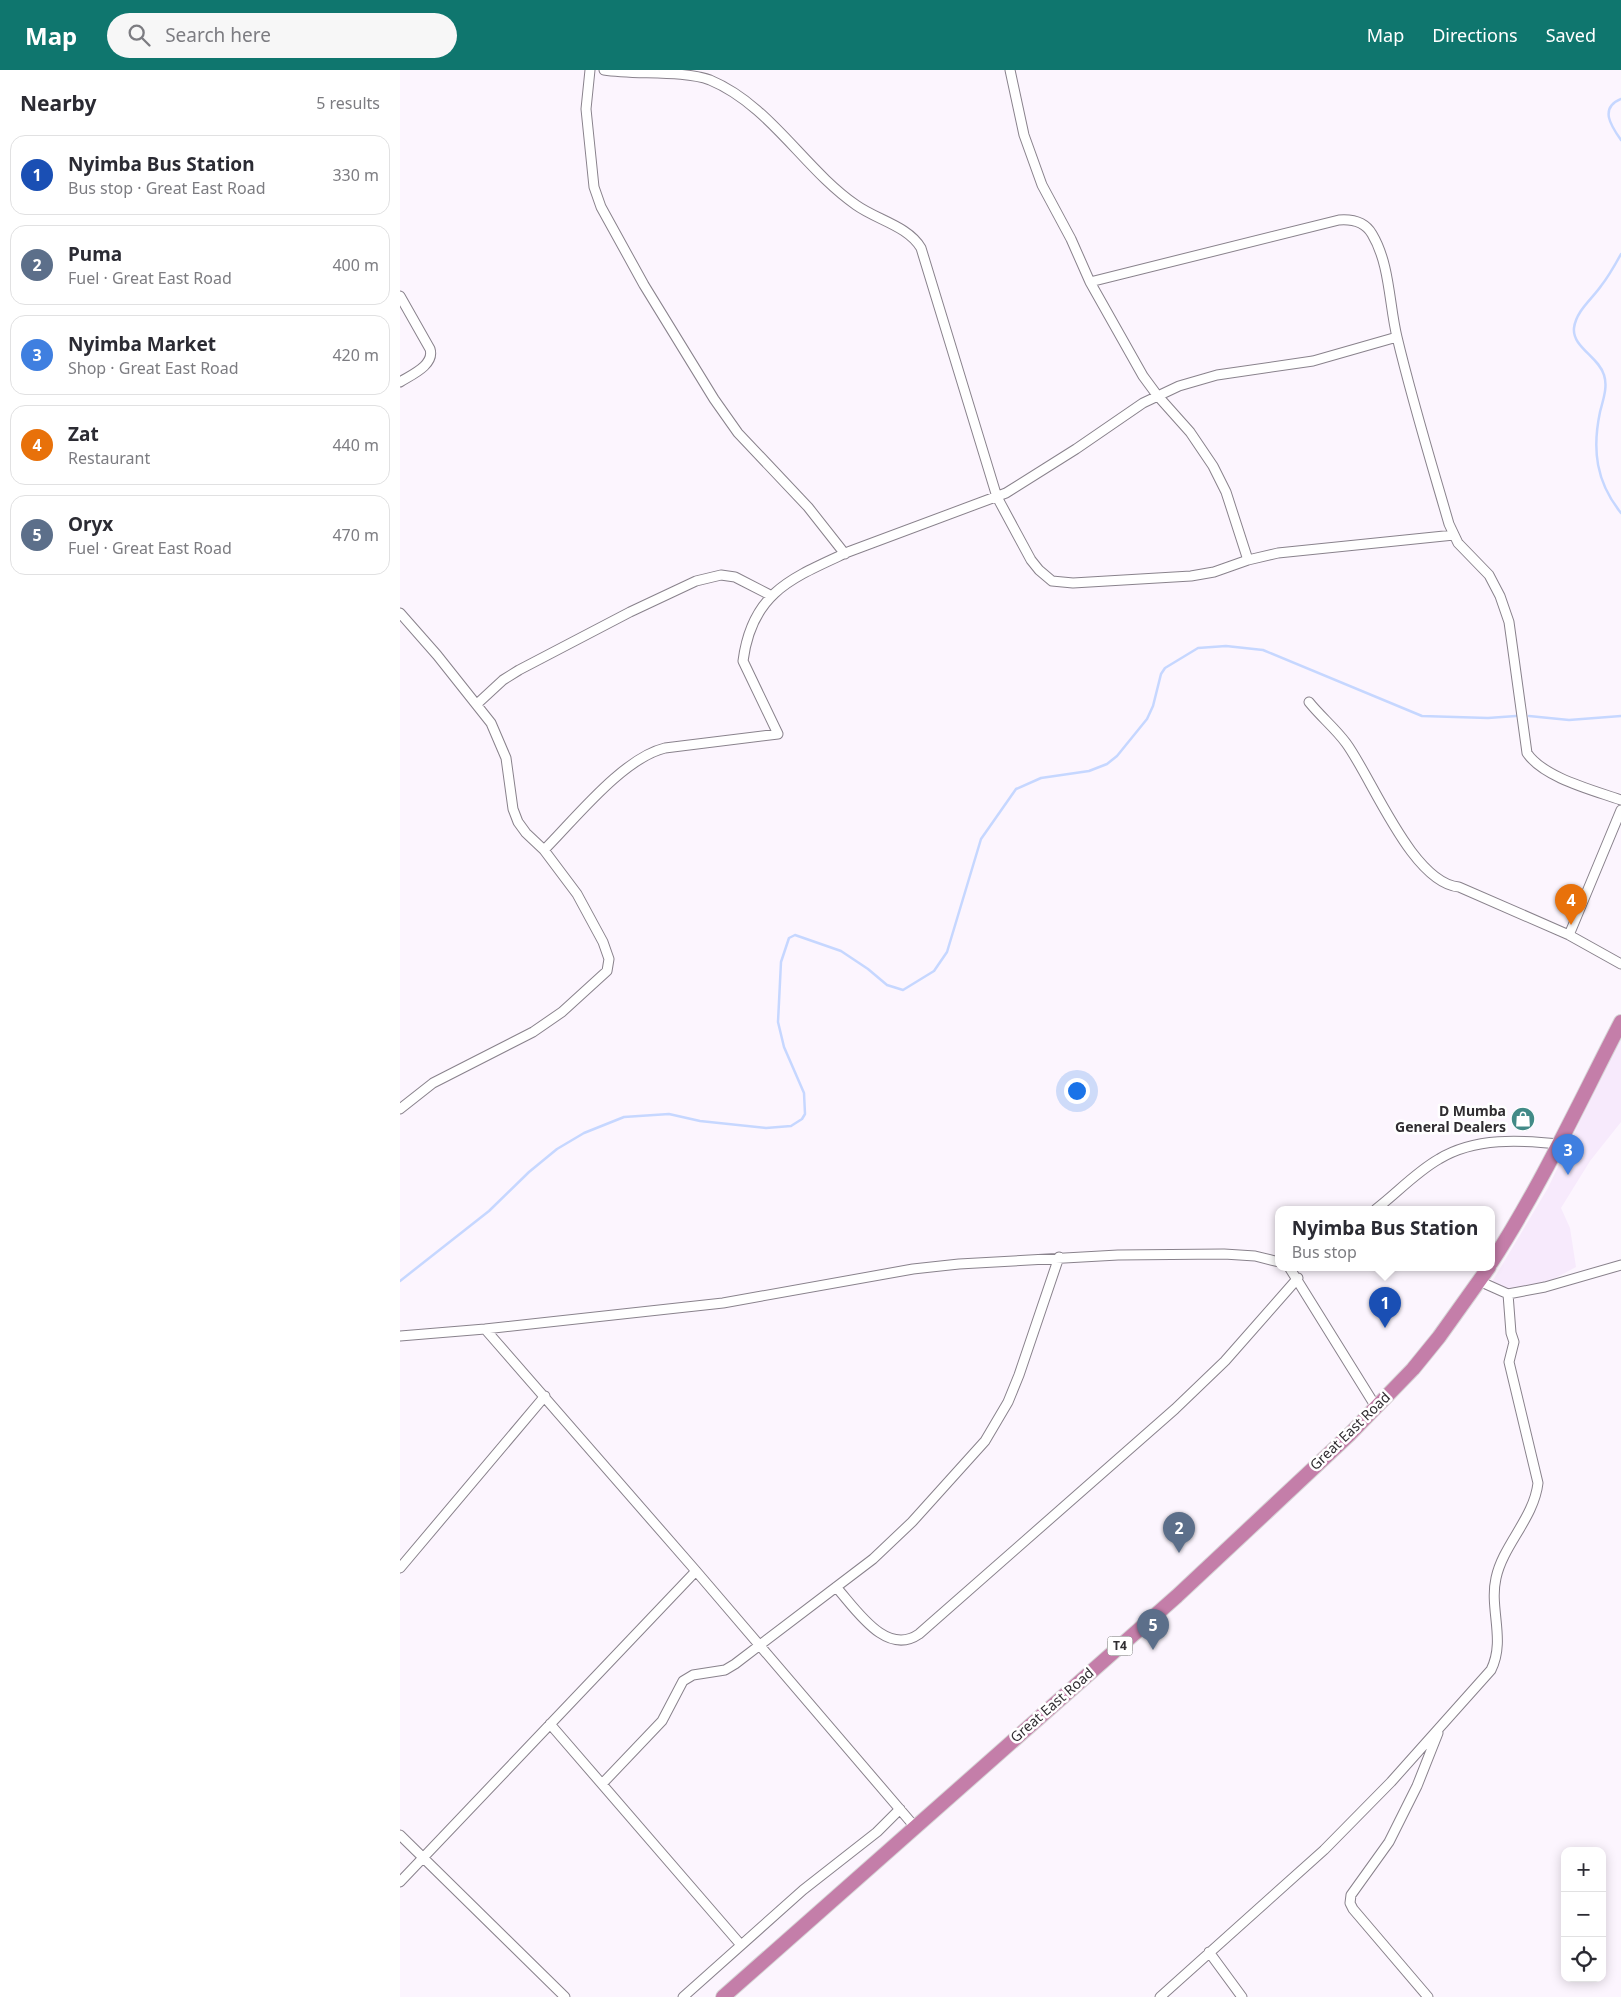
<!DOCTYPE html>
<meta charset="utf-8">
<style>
:root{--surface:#fff;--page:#f7f7f7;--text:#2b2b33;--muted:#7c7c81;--line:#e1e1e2;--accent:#0f766e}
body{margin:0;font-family:"Noto Sans",sans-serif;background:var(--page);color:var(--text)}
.controls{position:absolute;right:15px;bottom:15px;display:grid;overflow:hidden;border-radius:10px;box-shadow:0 2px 12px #0003}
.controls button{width:45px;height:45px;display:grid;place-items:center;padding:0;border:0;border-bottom:1px solid var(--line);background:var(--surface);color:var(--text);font:25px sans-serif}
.you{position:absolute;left:676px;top:1020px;width:18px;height:18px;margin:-12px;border:4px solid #fff;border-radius:50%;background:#1a73e8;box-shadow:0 0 0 8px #1a73e833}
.badge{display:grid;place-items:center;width:32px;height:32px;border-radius:50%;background:var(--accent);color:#fff;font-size:16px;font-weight:700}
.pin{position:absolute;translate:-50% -41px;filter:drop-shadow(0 1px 2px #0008)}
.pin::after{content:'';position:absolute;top:26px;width:18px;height:15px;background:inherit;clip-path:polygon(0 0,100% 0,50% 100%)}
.popup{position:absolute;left:875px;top:1136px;width:220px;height:65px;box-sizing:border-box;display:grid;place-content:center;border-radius:10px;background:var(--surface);filter:drop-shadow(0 1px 4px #0005);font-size:16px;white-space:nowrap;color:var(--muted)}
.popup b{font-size:19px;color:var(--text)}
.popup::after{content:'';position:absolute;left:50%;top:100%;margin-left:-10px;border:10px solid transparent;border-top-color:var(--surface)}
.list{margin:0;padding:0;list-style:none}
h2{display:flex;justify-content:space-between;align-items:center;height:65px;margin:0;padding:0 20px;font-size:21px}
h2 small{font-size:16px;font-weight:400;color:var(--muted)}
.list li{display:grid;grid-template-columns:32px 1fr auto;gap:15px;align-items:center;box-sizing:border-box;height:80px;margin:0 10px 10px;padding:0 10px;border:1px solid var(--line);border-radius:15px}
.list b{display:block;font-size:19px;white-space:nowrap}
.list p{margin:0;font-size:16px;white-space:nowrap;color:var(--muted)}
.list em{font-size:16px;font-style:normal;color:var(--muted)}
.icon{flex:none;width:28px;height:28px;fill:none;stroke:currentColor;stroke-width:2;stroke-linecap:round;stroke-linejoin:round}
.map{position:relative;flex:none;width:1221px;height:1927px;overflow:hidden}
header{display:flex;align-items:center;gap:30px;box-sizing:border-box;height:70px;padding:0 25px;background:var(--accent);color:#fff}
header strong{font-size:24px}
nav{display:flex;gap:28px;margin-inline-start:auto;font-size:18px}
.search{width:350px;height:45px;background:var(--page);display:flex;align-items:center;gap:12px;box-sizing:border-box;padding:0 18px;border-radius:28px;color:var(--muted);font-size:19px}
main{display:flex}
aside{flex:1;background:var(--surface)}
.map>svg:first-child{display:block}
.built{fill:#f7eafc}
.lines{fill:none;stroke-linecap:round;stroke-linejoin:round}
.stream{stroke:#c6d7ff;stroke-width:2.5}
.minor-casing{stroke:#89828c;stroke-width:11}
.highway-casing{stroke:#d6d5d6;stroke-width:16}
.minor{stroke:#fff;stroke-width:9}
.highway{stroke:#c47ea9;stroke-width:14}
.labels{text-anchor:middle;stroke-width:5;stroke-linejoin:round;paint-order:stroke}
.shield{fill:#fff;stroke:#6e6c6f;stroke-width:1}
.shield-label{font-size:12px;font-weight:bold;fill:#302d31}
.poi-label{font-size:14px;font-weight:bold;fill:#302d31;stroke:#fff;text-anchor:end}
.street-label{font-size:14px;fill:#302d31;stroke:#fff}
</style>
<header>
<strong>Map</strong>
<div class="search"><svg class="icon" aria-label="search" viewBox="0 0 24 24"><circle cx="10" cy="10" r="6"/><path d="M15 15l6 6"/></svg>Search here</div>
<nav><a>Map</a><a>Directions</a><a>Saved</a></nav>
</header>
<main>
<aside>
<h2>Nearby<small>5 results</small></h2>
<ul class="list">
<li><span class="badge" style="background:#1a4fb4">1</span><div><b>Nyimba Bus Station</b><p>Bus stop · Great East Road</p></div><em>330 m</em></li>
<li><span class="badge" style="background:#5c6f8a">2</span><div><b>Puma</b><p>Fuel · Great East Road</p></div><em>400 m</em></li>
<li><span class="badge" style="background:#3f7fe0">3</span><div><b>Nyimba Market</b><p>Shop · Great East Road</p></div><em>420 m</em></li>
<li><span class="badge" style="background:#e8710a">4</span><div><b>Zat</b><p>Restaurant</p></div><em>440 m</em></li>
<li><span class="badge" style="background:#5c6f8a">5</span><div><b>Oryx</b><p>Fuel · Great East Road</p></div><em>470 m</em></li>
</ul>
</aside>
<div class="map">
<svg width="1221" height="1927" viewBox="0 0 1221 1927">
<rect width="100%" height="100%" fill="#fcf5fe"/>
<path class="built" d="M1221,964V1052L1190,1091L1161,1138L1170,1158L1176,1197L1146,1213L1110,1223L1092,1212L1148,1118Z"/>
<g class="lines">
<path class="stream" d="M1221,29C1199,38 1211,56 1221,70
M1221,184C1215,195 1209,206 1201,216C1192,229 1176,241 1174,258C1172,277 1199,287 1204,305C1208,317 1203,330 1200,342C1192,380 1196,412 1221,443
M1129,646L1169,650L1221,646
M0,1211L89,1141L129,1102L157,1079L184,1063L224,1047L269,1044L300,1051L366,1058L391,1056L402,1049L405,1044L404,1023L384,977L378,952L381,892L389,868L395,865L441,881L468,899L487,915L503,920L534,901L547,882L581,769L616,719L641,708L689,701L707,694L717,686L747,649L753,636L761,604L765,598L798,578L826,576L863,580L1022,646L1088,648L1116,646"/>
<g class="minor-casing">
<path id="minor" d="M190,0L186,39L194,117L201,137L244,215L314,329L338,363L408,437L445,484
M204,0C235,5 282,0 310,10C370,35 404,99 456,135C477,150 508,156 521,178L597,427L631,490L639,500L652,511L673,513L791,506L814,502L848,490L878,483L1054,465
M610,0L624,65L642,115L671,169L690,212L743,306L757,325L790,362L813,396L826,422L848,490
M690,212L939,150C952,149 965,152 972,164C990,194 989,234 997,267C1012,330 1031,392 1049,454L1058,473L1089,505L1100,526L1109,552L1127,683C1144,708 1193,720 1221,730
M0,226L30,279C35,295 11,305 0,312
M0,543L37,585L91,653L106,688L113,739L118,752L126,763L144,780
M909,632C921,647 935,658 946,673C972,708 1012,813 1059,817L1169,865
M77,634L103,610L119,600L230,542L296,511L321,505L335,507L370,525
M1221,740L1169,865L1221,894
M0,1039L33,1013L133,962L162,942L207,901L209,889L203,872L177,824L144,780C175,749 223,688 265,678L378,664L343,591C352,522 392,508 448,482L606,423L676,379L743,333L779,316L817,305L913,291L997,267
M976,1139C997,1123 1016,1102 1039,1089C1075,1067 1121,1070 1160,1074
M889,1197L976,1337
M1079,1211L1108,1224L1145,1217L1221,1195
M85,1259L296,1501L515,1757
M0,1266L85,1259L323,1233L513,1199L559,1194L718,1185L824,1184L855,1186L879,1192
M0,1498L145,1326
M436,1517C456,1539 486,1587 519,1564L775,1339L825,1291L898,1208
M150,1654L341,1875
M202,1714L262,1651L283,1611L293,1605L325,1600L335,1594L473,1489L512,1452L585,1371L608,1332L619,1305L659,1187
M0,1765L165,1927
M0,1812L296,1501
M809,1882L842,1927
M283,1927L403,1820L477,1762L500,1739
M760,1927L924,1780L991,1712L1091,1600C1106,1570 1089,1539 1096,1508C1103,1475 1134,1448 1138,1413L1109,1292L1114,1272L1111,1263L1108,1224
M1028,1927L953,1839L950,1833L951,1825L989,1772L1017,1716L1038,1663"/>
</g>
<g class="highway-casing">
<path id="highway" d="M1091,1193C1141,1116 1179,1033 1221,952
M323,1927L777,1526L949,1365L1013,1299L1039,1267L1089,1197"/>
</g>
<use href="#minor" class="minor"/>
<use href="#highway" class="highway"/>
</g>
<defs>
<g id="shop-disc" transform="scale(1.25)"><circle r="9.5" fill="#428a87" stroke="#fff"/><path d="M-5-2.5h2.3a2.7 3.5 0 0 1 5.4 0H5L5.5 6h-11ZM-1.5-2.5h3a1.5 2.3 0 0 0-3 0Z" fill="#fff"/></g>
</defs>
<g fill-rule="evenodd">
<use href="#shop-disc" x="1123" y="1049"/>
</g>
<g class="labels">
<rect class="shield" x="707.5" y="1566.5" width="25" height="19" rx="4"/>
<g class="shield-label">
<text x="720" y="1580">T4</text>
</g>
<g class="poi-label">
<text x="1106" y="1046">D Mumba<tspan x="1106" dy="16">General Dealers</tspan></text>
</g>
<g class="street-label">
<text transform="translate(950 1361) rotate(-44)" y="5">Great East Road</text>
<text transform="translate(652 1635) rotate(-41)" y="5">Great East Road</text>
</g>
</g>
</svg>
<div class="controls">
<button>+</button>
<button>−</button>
<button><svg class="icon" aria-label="locate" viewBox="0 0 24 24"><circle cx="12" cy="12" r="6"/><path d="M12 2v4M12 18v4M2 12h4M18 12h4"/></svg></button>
</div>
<div class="you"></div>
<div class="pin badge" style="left:985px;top:1258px;background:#1a4fb4">1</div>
<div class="popup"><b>Nyimba Bus Station</b>Bus stop</div>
<div class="pin badge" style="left:779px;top:1483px;background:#5c6f8a">2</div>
<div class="pin badge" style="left:1168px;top:1105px;background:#3f7fe0">3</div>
<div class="pin badge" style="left:1171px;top:855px;background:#e8710a">4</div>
<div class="pin badge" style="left:753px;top:1580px;background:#5c6f8a">5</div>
</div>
</main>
